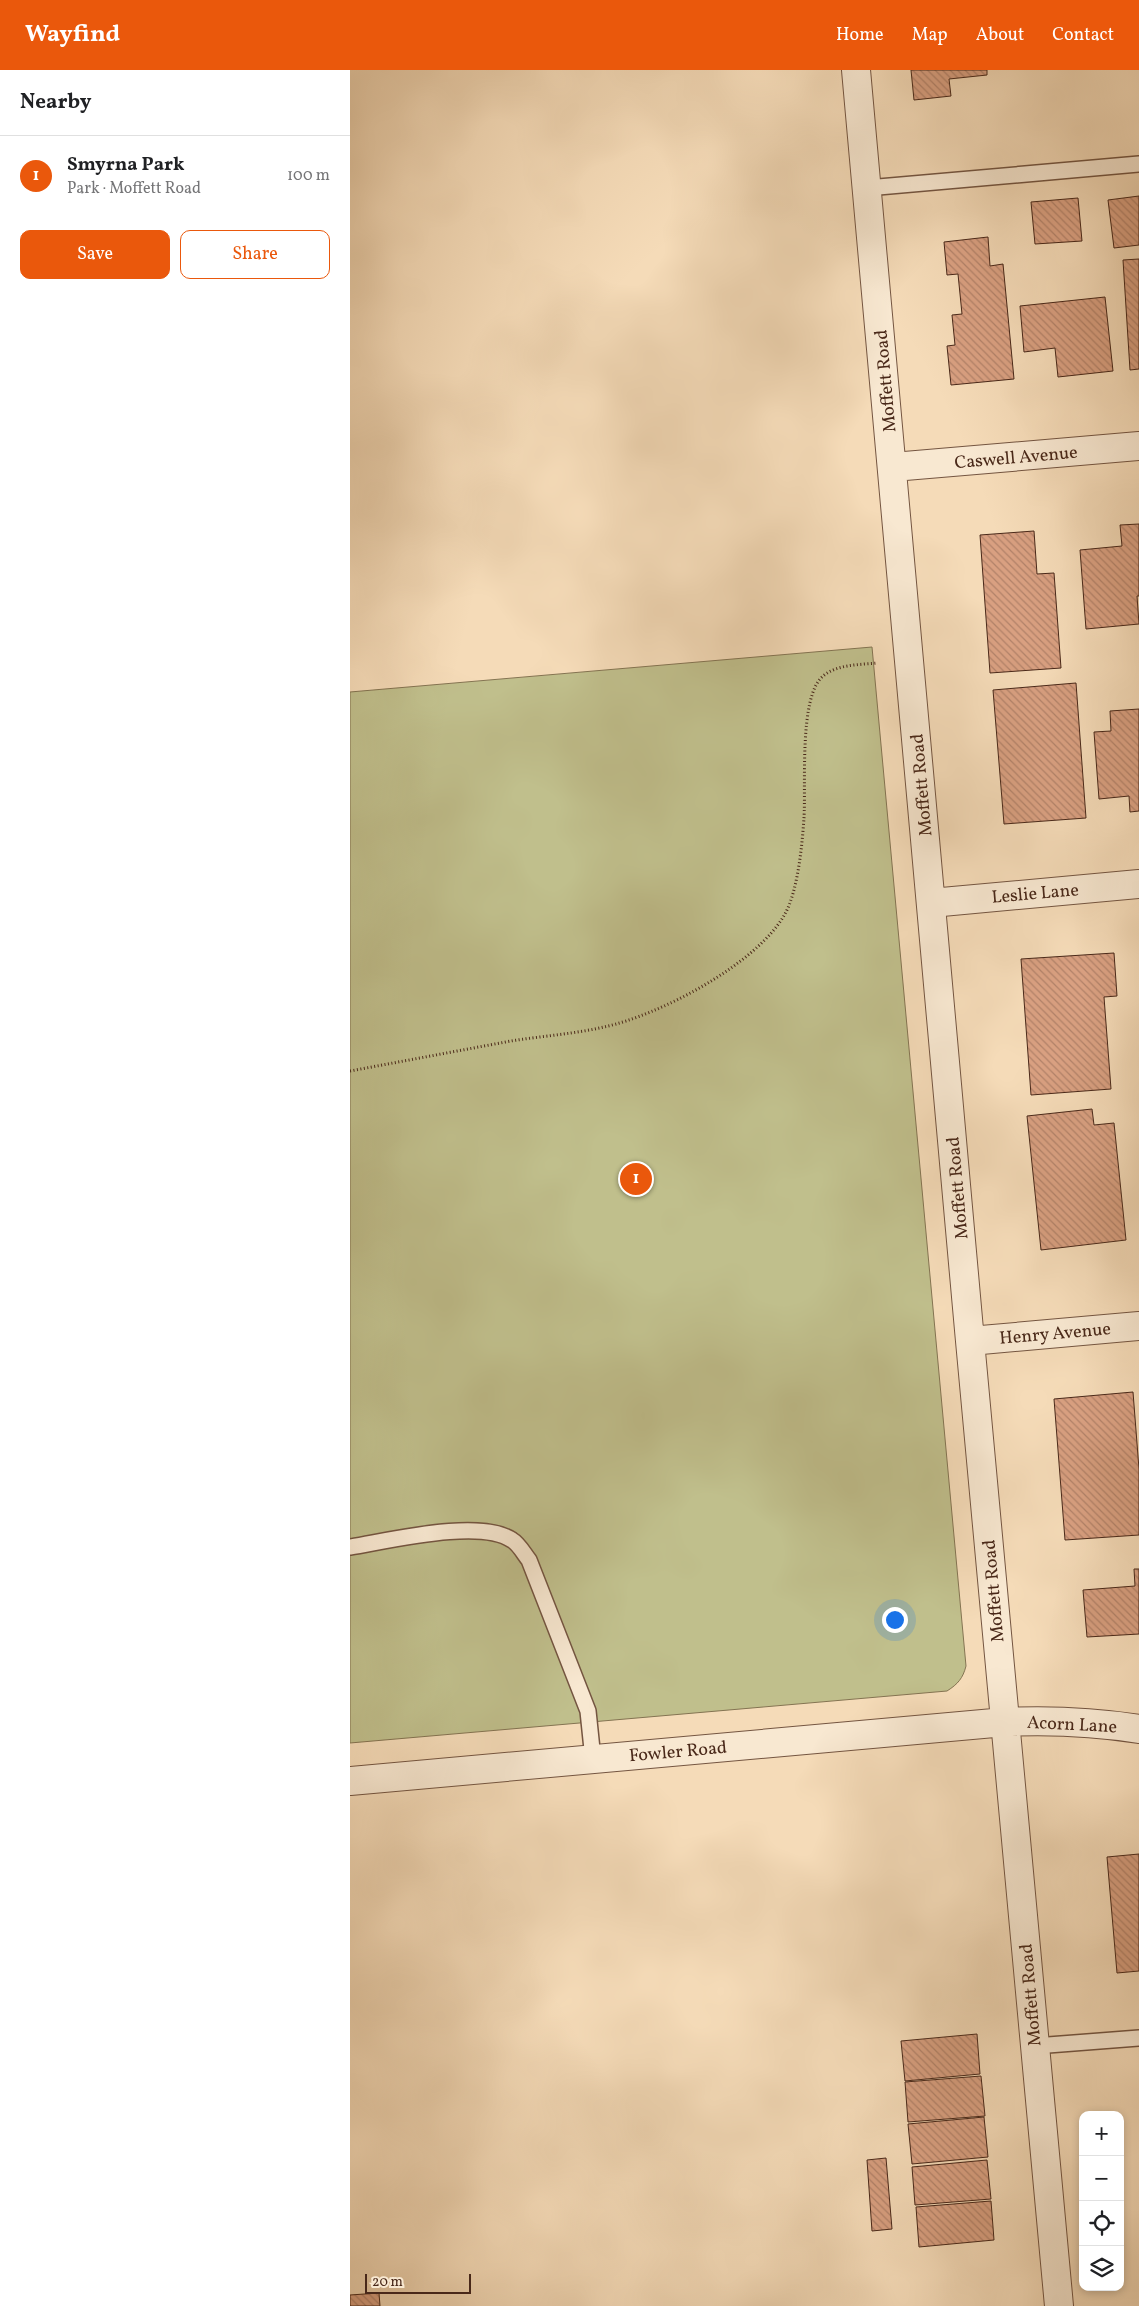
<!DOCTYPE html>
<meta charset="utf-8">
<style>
:root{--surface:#fff;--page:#f2f2f2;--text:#202124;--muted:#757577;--line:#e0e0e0;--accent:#ea580c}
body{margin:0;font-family:Vollkorn,serif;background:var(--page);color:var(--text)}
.controls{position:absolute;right:15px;bottom:15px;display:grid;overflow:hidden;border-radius:10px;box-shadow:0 2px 8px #0003}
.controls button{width:45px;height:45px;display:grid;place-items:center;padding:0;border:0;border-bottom:1px solid var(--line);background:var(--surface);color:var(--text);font:25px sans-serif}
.scale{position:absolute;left:15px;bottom:12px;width:106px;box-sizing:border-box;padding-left:5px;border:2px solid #492819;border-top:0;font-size:14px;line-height:18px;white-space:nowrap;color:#492819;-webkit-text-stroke:4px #f8e8d1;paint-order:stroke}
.you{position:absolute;left:544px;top:1549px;width:18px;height:18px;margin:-12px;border:4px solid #fff;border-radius:50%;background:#1a73e8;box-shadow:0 0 0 8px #1a73e833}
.badge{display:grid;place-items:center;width:32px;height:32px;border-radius:50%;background:var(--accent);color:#fff;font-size:16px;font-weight:700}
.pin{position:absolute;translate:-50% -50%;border:2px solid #fff;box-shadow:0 1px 5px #0006}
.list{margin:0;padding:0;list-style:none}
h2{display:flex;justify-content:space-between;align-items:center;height:65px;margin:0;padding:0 20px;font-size:21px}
h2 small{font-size:16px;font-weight:400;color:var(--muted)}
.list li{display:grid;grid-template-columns:32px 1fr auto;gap:15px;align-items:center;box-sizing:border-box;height:80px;padding:0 20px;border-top:1px solid var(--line)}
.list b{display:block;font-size:19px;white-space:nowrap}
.list p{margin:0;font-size:16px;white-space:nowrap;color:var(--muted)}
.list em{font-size:16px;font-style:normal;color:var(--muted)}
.actions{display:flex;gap:10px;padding:15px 20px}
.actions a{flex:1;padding:11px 0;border:1px solid var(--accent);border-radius:10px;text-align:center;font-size:18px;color:var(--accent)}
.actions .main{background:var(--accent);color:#fff}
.icon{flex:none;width:28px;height:28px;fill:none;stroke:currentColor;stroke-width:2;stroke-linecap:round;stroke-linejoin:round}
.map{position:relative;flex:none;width:789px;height:2236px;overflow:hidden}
header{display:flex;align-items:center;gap:30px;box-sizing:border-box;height:70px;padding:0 25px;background:var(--accent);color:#fff}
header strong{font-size:24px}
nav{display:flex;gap:28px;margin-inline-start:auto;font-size:18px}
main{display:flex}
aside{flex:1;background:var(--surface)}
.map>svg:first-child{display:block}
.green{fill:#c0bf8c;stroke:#847452}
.building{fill:url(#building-back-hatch);stroke:#492819}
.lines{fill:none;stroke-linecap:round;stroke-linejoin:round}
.service-casing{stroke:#745541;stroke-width:18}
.minor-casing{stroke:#745541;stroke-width:30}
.path{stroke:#492819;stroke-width:3;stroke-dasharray:1 2.5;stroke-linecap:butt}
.service{stroke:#f8e8d1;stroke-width:15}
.minor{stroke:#f8e8d1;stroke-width:28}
.labels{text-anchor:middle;stroke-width:4;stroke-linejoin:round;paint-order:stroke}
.street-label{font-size:18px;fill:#492819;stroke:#f8e8d1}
</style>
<header>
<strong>Wayfind</strong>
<nav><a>Home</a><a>Map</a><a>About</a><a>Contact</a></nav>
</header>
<main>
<aside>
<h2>Nearby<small></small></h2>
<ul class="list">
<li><span class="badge">1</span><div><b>Smyrna Park</b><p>Park · Moffett Road</p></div><em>100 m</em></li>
</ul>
<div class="actions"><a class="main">Save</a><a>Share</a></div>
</aside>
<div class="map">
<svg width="789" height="2236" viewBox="0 0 789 2236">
<defs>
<pattern id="building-back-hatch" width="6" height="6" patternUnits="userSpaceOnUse" patternTransform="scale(1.25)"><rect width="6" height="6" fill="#d9a081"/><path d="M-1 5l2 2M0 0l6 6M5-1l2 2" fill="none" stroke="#b28269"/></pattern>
</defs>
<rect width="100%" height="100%" fill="#f5dbb8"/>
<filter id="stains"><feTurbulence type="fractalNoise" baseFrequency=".004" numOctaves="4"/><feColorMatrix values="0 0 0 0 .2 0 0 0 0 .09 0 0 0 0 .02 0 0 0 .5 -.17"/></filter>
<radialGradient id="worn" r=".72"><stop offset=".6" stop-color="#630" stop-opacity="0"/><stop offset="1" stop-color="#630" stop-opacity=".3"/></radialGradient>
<path class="green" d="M522,577L616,1596C613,1608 608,1614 597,1621L0,1673V622Z"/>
<path class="building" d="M561,0H637V5L599,9L601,26L564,30Z
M789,126V175L764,178L758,130Z
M728,128L732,171L685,174L681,132Z
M638,167L640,196L653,194L664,309L601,315L597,276L605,275L602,245L612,244L608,204L597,205L594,172Z
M789,189V299L780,300L773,190Z
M755,227L763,301L708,307L705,278L674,282L670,236Z
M789,454V526H787L789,554L736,559L730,480L772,476L770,455Z
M684,461L687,504L704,503L711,598L640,603L630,465Z
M726,613L736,748L654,754L643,620Z
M789,639V741L780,742L779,726L749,729L744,662L761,661L760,641Z
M764,883L767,926L754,927L761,1019L681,1025L671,889Z
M742,1039L744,1055L764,1053L776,1170L691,1180L677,1046Z
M783,1322L789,1399V1465L715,1470L704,1329Z
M784,1499H789V1564L737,1567L733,1520L785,1516Z
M789,1784V1901L767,1903L757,1787Z
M627,1964L630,2004L555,2011L551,1971Z
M631,2006L635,2046L558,2052L555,2012Z
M634,2047L638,2087L562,2094L558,2054Z
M536,2088L542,2159L522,2161L517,2090Z
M637,2090L641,2129L565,2135L562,2097Z
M641,2131L644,2170L569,2177L566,2137Z
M29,2223L30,2236H0V2225Z"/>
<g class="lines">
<g class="service-casing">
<path id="service" d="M517,118L789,94
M0,1477C38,1471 130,1448 162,1470C169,1474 174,1484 179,1490L238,1641L243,1689
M685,1976L789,1968"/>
</g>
<g class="minor-casing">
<path id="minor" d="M506,0L620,1271L709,2236
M543,397L789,376
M581,833L789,814
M620,1271L789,1256
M0,1711L655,1652C700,1650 745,1652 789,1659"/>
</g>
<path class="path" d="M0,1001C54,991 107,981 161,971C192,966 224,964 254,957C310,945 407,894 435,844C448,820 452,776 454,748C456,717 449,628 472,607C486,594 509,595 527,593"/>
<use href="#service" class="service"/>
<use href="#minor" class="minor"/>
</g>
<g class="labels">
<g class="street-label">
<text transform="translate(535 311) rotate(-95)" y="6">Moffett Road</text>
<text transform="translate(666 387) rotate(-5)" y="6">Caswell Avenue</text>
<text transform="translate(571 715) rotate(-95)" y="6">Moffett Road</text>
<text transform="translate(685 823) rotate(-5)" y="6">Leslie Lane</text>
<text transform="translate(607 1118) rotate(-95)" y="6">Moffett Road</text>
<text transform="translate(705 1263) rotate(-5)" y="6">Henry Avenue</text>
<text transform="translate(643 1521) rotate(-95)" y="6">Moffett Road</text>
<text transform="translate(722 1654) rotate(3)" y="6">Acorn Lane</text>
<text transform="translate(328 1681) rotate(-5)" y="6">Fowler Road</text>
<text transform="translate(680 1925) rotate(-95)" y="6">Moffett Road</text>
</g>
</g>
<rect width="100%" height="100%" filter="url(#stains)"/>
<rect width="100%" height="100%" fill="url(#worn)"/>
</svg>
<div class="controls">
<button>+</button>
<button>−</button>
<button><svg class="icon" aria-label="locate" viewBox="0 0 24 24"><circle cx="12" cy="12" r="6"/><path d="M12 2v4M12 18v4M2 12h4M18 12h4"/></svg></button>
<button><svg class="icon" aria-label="layers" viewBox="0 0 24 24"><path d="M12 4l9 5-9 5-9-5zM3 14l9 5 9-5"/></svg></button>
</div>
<div class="scale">20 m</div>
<div class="you"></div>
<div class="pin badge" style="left:286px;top:1109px">1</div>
</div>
</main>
